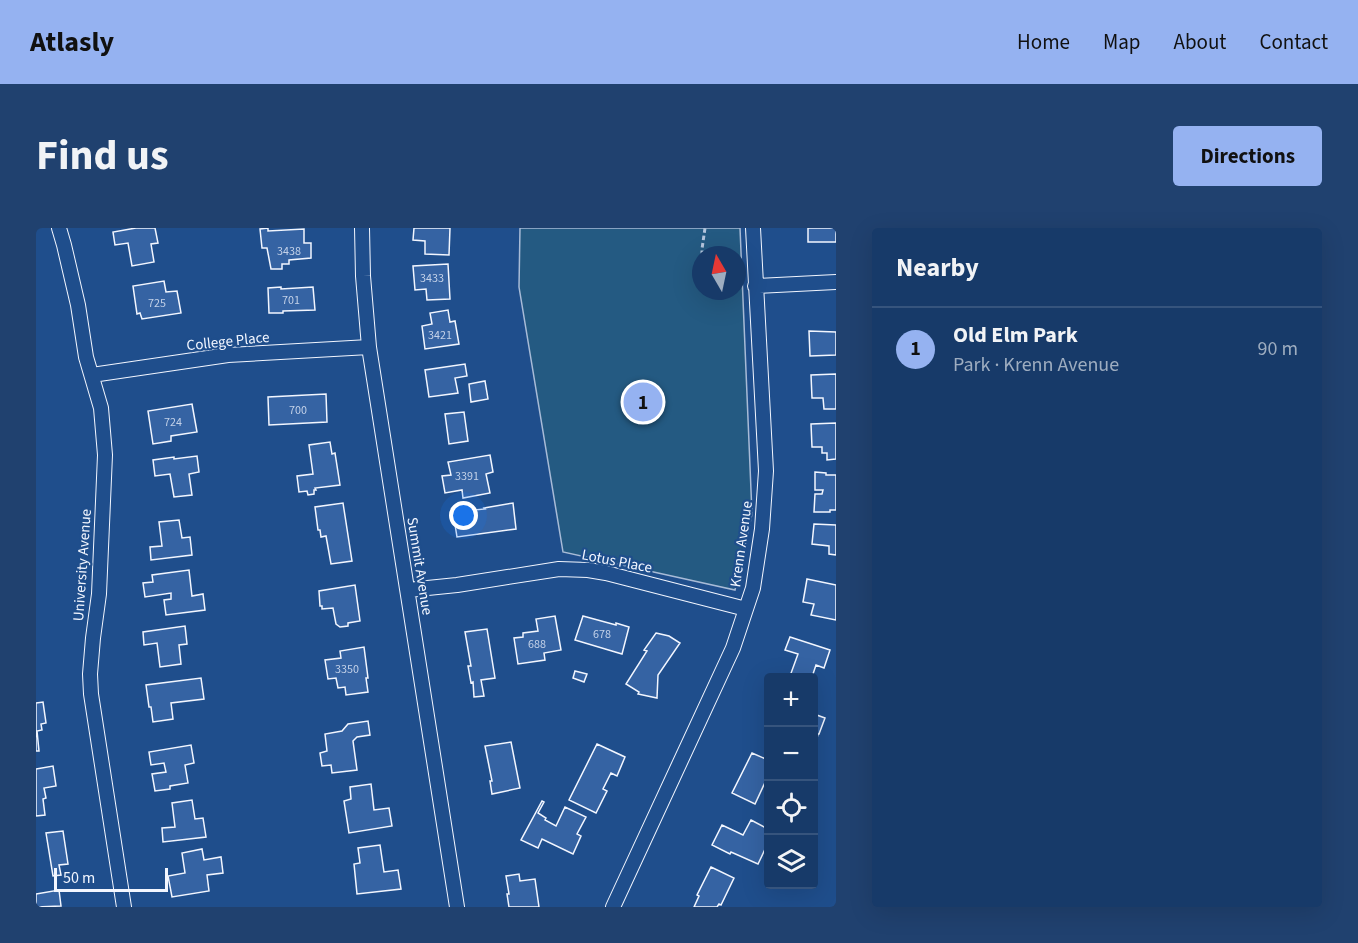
<!DOCTYPE html>
<meta charset="utf-8">
<style>
:root{--surface:#173a69;--page:#20416f;--text:#f1f3f6;--muted:#9eadc0;--line:#36547d;--accent:#95b2f1}
body{margin:0;font-family:"Source Sans 3",sans-serif;background:var(--page);color:var(--text)}
.controls{position:absolute;right:18px;bottom:18px;display:grid;overflow:hidden;border-radius:6px;box-shadow:0 6px 24px #0002}
.controls button{width:54px;height:54px;display:grid;place-items:center;padding:0;border:0;border-bottom:2px solid var(--line);background:var(--surface);color:var(--text);font:30px sans-serif}
.compass{position:absolute;left:656px;top:18px;width:54px;height:54px;border-radius:50%;background:var(--surface);box-shadow:0 6px 24px #0002;rotate:351deg}
.scale{position:absolute;left:18px;bottom:15px;width:114px;box-sizing:border-box;padding-left:6px;border:3px solid #f2f6ff;border-top:0;font-size:16px;line-height:21px;white-space:nowrap;color:#f2f6ff;-webkit-text-stroke:4px #1f4e8c;paint-order:stroke}
.you{position:absolute;left:428px;top:288px;width:21px;height:21px;margin:-15px;border:4px solid #fff;border-radius:50%;background:#1a73e8;box-shadow:0 0 0 9px #1a73e833}
.badge{display:grid;place-items:center;width:39px;height:39px;border-radius:50%;background:var(--accent);color:#111;font-size:20px;font-weight:700}
.pin{position:absolute;translate:-50% -50%;border:3px solid #fff;box-shadow:0 2px 6px #0006}
.list{margin:0;padding:0;list-style:none}
h2{display:flex;justify-content:space-between;align-items:center;height:78px;margin:0;padding:0 24px;font-size:26px}
h2 small{font-size:20px;font-weight:400;color:var(--muted)}
.list li{display:grid;grid-template-columns:39px 1fr auto;gap:18px;align-items:center;box-sizing:border-box;height:84px;padding:0 24px;border-top:2px solid var(--line)}
.list b{display:block;font-size:22px;white-space:nowrap}
.list p{margin:0;font-size:20px;white-space:nowrap;color:var(--muted)}
.list em{font-size:20px;font-style:normal;color:var(--muted)}
.icon{flex:none;width:33px;height:33px;fill:none;stroke:currentColor;stroke-width:2;stroke-linecap:round;stroke-linejoin:round}
.map{position:relative;flex:none;width:800px;height:679px;overflow:hidden;border-radius:6px}
header{display:flex;align-items:center;gap:36px;box-sizing:border-box;height:84px;padding:0 30px;background:var(--accent);color:#111}
header strong{font-size:28px}
nav{display:flex;gap:33px;margin-inline-start:auto;font-size:21px}
.intro{display:flex;align-items:center;justify-content:space-between;box-sizing:border-box;height:144px;padding:0 36px}
h1{margin:0;font-size:42px}
.button{padding:15px 27px;border-radius:6px;background:var(--accent);color:#111;font-size:21px;font-weight:700}
main{display:flex;gap:36px;padding:0 36px}
aside{flex:1;background:var(--surface);border-radius:6px;box-shadow:0 6px 24px #0002}
.map>svg:first-child{display:block}
.green{fill:#245a82;stroke:#a8bbd7;stroke-width:1.5;fill-rule:evenodd}
.building{fill:#3563a3;stroke:#f2f6ff;stroke-width:1.5}
.lines{fill:none;stroke-linecap:round;stroke-linejoin:round}
.street-casing{stroke:#f2f6ff;stroke-width:16}
.path{stroke:#b3c4dc;stroke-width:3;stroke-dasharray:4.5 3;stroke-linecap:butt}
.street{stroke:#1f4e8c;stroke-width:14}
.labels{text-anchor:middle;stroke-width:4.5;stroke-linejoin:round;paint-order:stroke}
.number-label{font-size:12px;fill:#c3d1e8}
.street-label{font-size:15px;fill:#f2f6ff;stroke:#1f4e8c}
</style>
<header>
<strong>Atlasly</strong>
<nav><a>Home</a><a>Map</a><a>About</a><a>Contact</a></nav>
</header>
<div class="intro"><h1>Find us</h1><a class="button">Directions</a></div>
<main>
<div class="map">
<svg width="800" height="679" viewBox="0 0 800 679">
<rect width="100%" height="100%" fill="#1f4e8c"/>
<path class="green" d="M484,0H704L716,286L699,362L527,324L483,59ZM665,27H701V63H665Z"/>
<path class="building" d="M100,0H119L122,15L115,16L118,34L96,38L92,15L79,17L77,4Z
M232,0V3L268,1V15H275V30L253,32V36H246V41H235L231,20H226L224,1Z
M378,0H414L413,27L389,26V13L377,12Z
M772,0H800V14H772Z
M412,36L414,71L391,72L390,61L379,62L377,38Z
M128,53L130,64L141,63L145,85L106,91L104,85L101,86L97,58Z
M245,59V61L277,59L279,82L247,83V85H233L232,60Z
M412,82L414,94L419,93L423,116L389,121L386,98L396,96L394,85Z
M773,103L800,104V127L774,128Z
M429,136L431,148L419,150L422,165L393,169L389,142Z
M800,146V181H788L787,170H776L775,147Z
M449,153L452,171L435,174L433,156Z
M290,166L291,194L233,197L232,169Z
M156,176L161,204L135,208V213L117,216L112,183Z
M428,184L432,213L413,216L409,186Z
M800,195V231L791,232V225H786V219H776L775,196Z
M294,214L296,226L299,225L304,257L279,260L280,262H278V266L272,267L271,263L263,264L261,248L277,246L273,217Z
M454,227L457,244L450,246L454,265L427,270L426,262L409,265L406,248L415,247L412,234Z
M161,228L163,244L153,246L156,267L138,269L134,246L119,248L117,232L138,229V231Z
M779,244L790,245V247H800V282H794V284H778L779,266H786L787,262H779Z
M307,275L316,333L295,336L290,308L285,309L284,302H282L279,279Z
M477,275L480,301L421,309L417,284L449,281L448,280Z
M143,292L146,310L154,309L156,327L115,332L114,319L126,318L123,294Z
M778,296L800,297V327L793,326V318L776,316Z
M153,342L156,368L167,366L169,382L130,387L128,372L135,371V365L109,369L107,355L117,354L116,347Z
M771,351L800,357V392L775,387L778,376L767,374Z
M319,357L324,393L312,395V398L304,399L300,396L297,380L286,381V378H284L283,363Z
M519,388L525,422L508,425L509,432L482,436L478,410L487,409V405L502,403L500,391Z
M547,388L580,397V395L593,399L586,426L539,412Z
M149,398L151,416L143,417L145,436L124,439L121,415L108,417L107,404Z
M451,401L459,450L445,452L448,468L438,469L437,454L435,455L432,438H435L429,404Z
M620,405L633,408L644,415L622,447L621,470L602,466L603,464L590,456L611,423L608,422Z
M754,409L794,422L788,440L780,437L776,449L754,448L762,426L749,422Z
M328,419L332,450H330L332,464L310,467L309,459L302,460L300,450L292,451L289,432L305,430L304,423Z
M539,443L551,446L548,454L537,450Z
M165,450L168,471L135,475L137,491L117,494L115,479H113L110,457Z
M7,474L10,495L5,496L6,502L1,503L3,523H0V475Z
M778,486L789,490L783,506H782L778,523Z
M332,493L334,507L321,509L317,513L321,542L296,545L295,537L286,538L284,525L291,523L289,506L306,503L312,496Z
M475,514L484,560L456,566L454,553H456L449,518Z
M561,516L589,529L581,548L575,545L567,561L571,563L560,585L533,572Z
M155,517L158,535L149,537L152,555L134,558V561L119,563L116,546L130,544L128,535L115,537L113,524Z
M716,525L732,532V548L719,576L696,565Z
M17,538L20,558L8,560L10,570L7,571L9,587L0,588V541Z
M335,556L338,582L353,580L356,598L313,605L308,573L315,571L314,559Z
M156,572L159,591L167,590L170,609L127,614L126,600L139,599L136,575Z
M506,573L508,574L502,585L510,590L509,592L520,598L529,579L550,589L541,606L545,608L537,626L506,611L502,620L485,612Z
M715,592L732,601V615L722,636L695,624L694,626L676,617L686,597L707,607Z
M27,603L32,636L23,637L25,647L17,648L10,605Z
M344,617L348,644L362,642L365,661L321,666L318,636L324,635L322,620Z
M166,621L168,632L185,629L187,645L171,647L173,663L136,669L132,648L149,645L146,625Z
M675,639L698,650L685,677L683,676L681,679H658L663,668L661,667Z
M483,646L484,653L499,651L503,679H473L471,666H473L470,648Z
M23,662L25,678L0,679V666Z"/>
<g class="lines">
<g class="street-casing">
<path id="street" d="M23,0L28,17L42,77L50,129L65,180L69,227L63,366L57,410L54,446L55,466L88,679
M326,0L327,48L333,119L421,679
M719,58L800,54
M56,147L192,127L333,119
M372,362L421,357L523,341L552,342L570,345L710,381
M577,679L697,420L717,360L726,301L730,243L717,0"/>
</g>
<path class="path" d="M666,27V21L669,0"/>
<use href="#street" class="street"/>
</g>
<g class="labels">
<g class="number-label">
<text x="253" y="27">3438</text>
<text x="396" y="54">3433</text>
<text x="255" y="76">701</text>
<text x="121" y="79">725</text>
<text x="404" y="111">3421</text>
<text x="262" y="186">700</text>
<text x="137" y="198">724</text>
<text x="431" y="252">3391</text>
<text x="566" y="410">678</text>
<text x="501" y="420">688</text>
<text x="311" y="445">3350</text>
</g>
<g class="street-label">
<text transform="translate(192 113) rotate(-6)" y="5">College Place</text>
<text transform="translate(705 316) rotate(-82)" y="5">Krenn Avenue</text>
<text transform="translate(581 333) rotate(11)" y="5">Lotus Place</text>
<text transform="translate(46 337) rotate(-86)" y="5">University Avenue</text>
<text transform="translate(384 338) rotate(81)" y="5">Summit Avenue</text>
</g>
</g>
</svg>
<div class="controls">
<button>+</button>
<button>−</button>
<button><svg class="icon" aria-label="locate" viewBox="0 0 24 24"><circle cx="12" cy="12" r="6"/><path d="M12 2v4M12 18v4M2 12h4M18 12h4"/></svg></button>
<button><svg class="icon" aria-label="layers" viewBox="0 0 24 24"><path d="M12 4l9 5-9 5-9-5zM3 14l9 5 9-5"/></svg></button>
</div>
<svg class="compass" viewBox="-18 -18 36 36"><path d="M0-13l5 13h-10z" fill="#e53935"/><path d="M0 13l5-13h-10z" fill="#9eadc0"/></svg>
<div class="scale">50 m</div>
<div class="you"></div>
<div class="pin badge" style="left:607px;top:174px">1</div>
</div>
<aside>
<h2>Nearby<small></small></h2>
<ul class="list">
<li><span class="badge">1</span><div><b>Old Elm Park</b><p>Park · Krenn Avenue</p></div><em>90 m</em></li>
</ul>
</aside>
</main>
